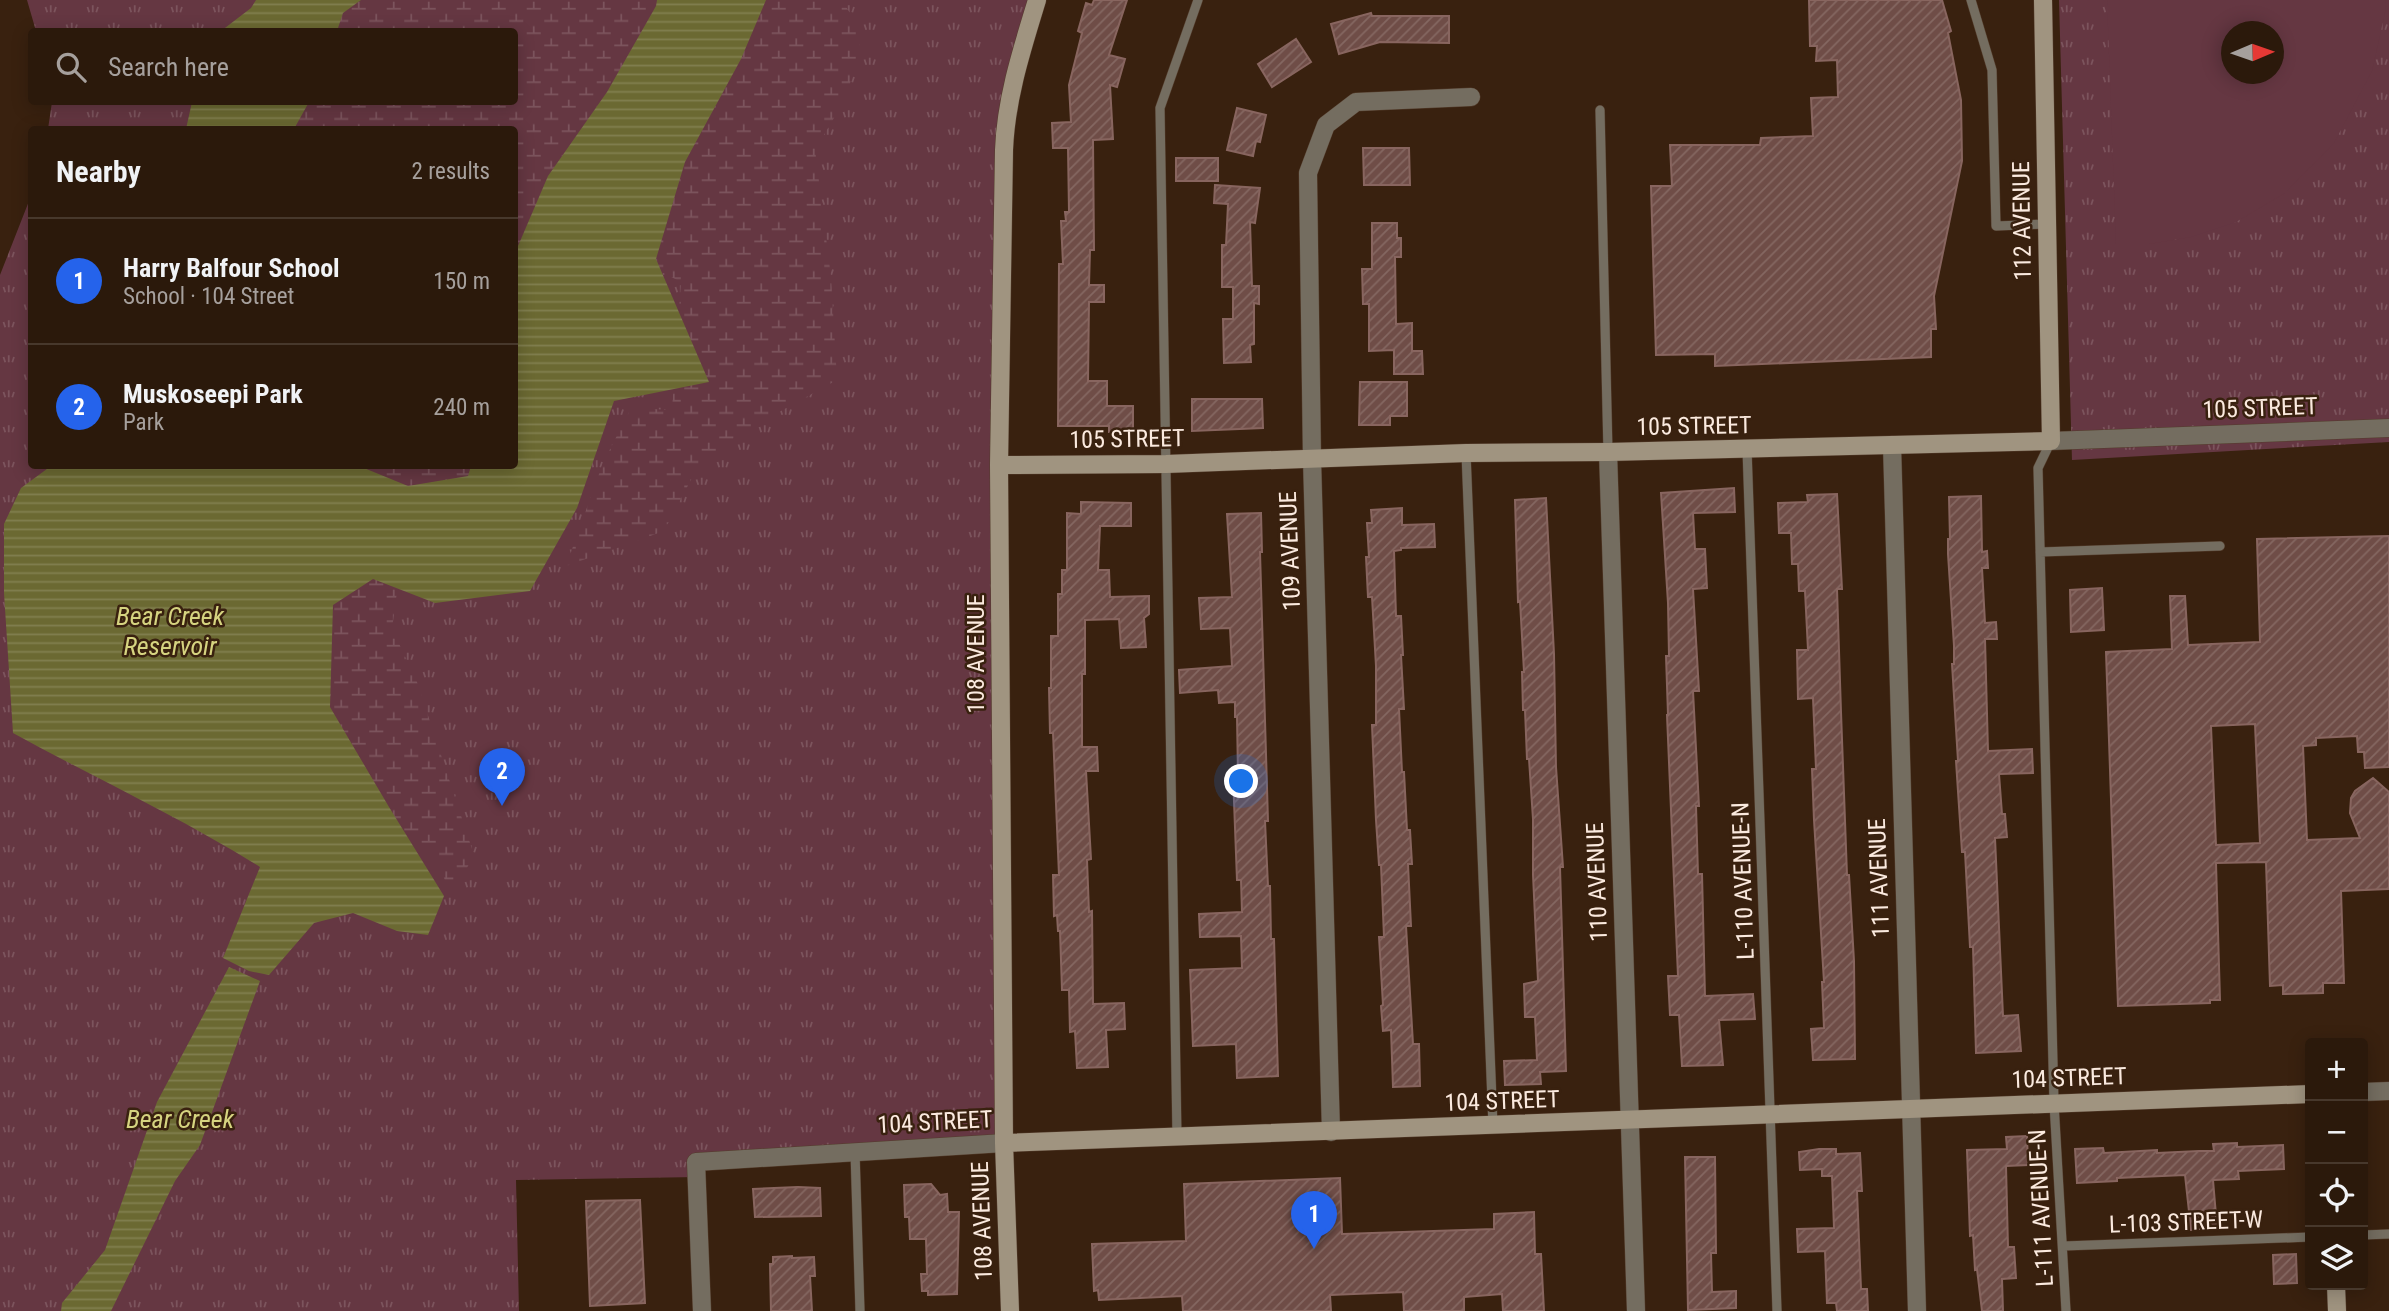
<!DOCTYPE html>
<meta charset="utf-8">
<style>
:root{--surface:#2b190b;--page:#332214;--text:#f1f3f6;--muted:#a6a09d;--line:#47382c;--accent:#2563eb}
body{margin:0;font-family:"Roboto Condensed",sans-serif;background:var(--page);color:var(--text)}
.controls{position:absolute;right:21px;bottom:21px;display:grid;overflow:hidden;border-radius:7px;box-shadow:0 4px 18px #0003}
.controls button{width:63px;height:63px;display:grid;place-items:center;padding:0;border:0;border-bottom:2px solid var(--line);background:var(--surface);color:var(--text);font:35px sans-serif}
.compass{position:absolute;left:2221px;top:21px;width:63px;height:63px;border-radius:50%;background:var(--surface);box-shadow:0 4px 18px #0003;rotate:88deg}
.you{position:absolute;left:1242px;top:782px;width:24px;height:24px;margin:-18px;border:5px solid #fff;border-radius:50%;background:#1a73e8;box-shadow:0 0 0 10px #1a73e833}
.badge{display:grid;place-items:center;width:46px;height:46px;border-radius:50%;background:var(--accent);color:#fff;font-size:23px;font-weight:700}
.pin{position:absolute;translate:-50% -58px;filter:drop-shadow(0 2px 4px #0008)}
.pin::after{content:'';position:absolute;top:37px;width:24px;height:21px;background:inherit;clip-path:polygon(0 0,100% 0,50% 100%)}
.list{margin:0;padding:0;list-style:none}
h2{display:flex;justify-content:space-between;align-items:center;height:91px;margin:0;padding:0 28px;font-size:30px}
h2 small{font-size:23px;font-weight:400;color:var(--muted)}
.list li{display:grid;grid-template-columns:46px 1fr auto;gap:21px;align-items:center;box-sizing:border-box;height:126px;padding:0 28px;border-top:2px solid var(--line)}
.list b{display:block;font-size:26px;white-space:nowrap}
.list p{margin:0;font-size:23px;white-space:nowrap;color:var(--muted)}
.list em{font-size:23px;font-style:normal;color:var(--muted)}
.icon{flex:none;width:38px;height:38px;fill:none;stroke:currentColor;stroke-width:2;stroke-linecap:round;stroke-linejoin:round}
.map{position:relative;flex:none;width:2389px;height:1311px;overflow:hidden}
.search{position:absolute;background:var(--surface);box-shadow:0 4px 18px #0003;left:28px;top:28px;width:490px;height:77px;display:flex;align-items:center;gap:18px;box-sizing:border-box;padding:0 24px;border-radius:7px;color:var(--muted);font-size:26px}
.panel{position:absolute;background:var(--surface);box-shadow:0 4px 18px #0003;left:28px;top:126px;width:490px;height:343px;border-radius:7px}
.map>svg:first-child{display:block}
.grass{fill:url(#grass-tufts);fill-rule:evenodd}
.wetland{fill:url(#wetland-marsh)}
.pitch{fill:#653742;fill-rule:evenodd}
.water{fill:url(#water-rules)}
.building{fill:url(#building-hatch);stroke:#88655f;stroke-width:2;fill-rule:evenodd}
.lines{fill:none;stroke-linecap:round;stroke-linejoin:round}
.lane-casing{stroke:#543d2c;stroke-width:10}
.street-casing{stroke:#543d2c;stroke-width:19}
.secondary-casing{stroke:#543d2c;stroke-width:19}
.lane{stroke:#746d60;stroke-width:9}
.street{stroke:#746d60;stroke-width:18}
.secondary{stroke:#a09480;stroke-width:18}
.labels{text-anchor:middle;stroke-width:5;stroke-linejoin:round;paint-order:stroke}
.street-label{font-size:24px;fill:#fbeadf;stroke:#39210f}
.water-label{font-size:26px;font-style:italic;fill:#d6d480;stroke:#39210f}
</style>
<div class="map">
<svg width="2389" height="1311" viewBox="0 0 2389 1311">
<defs>
<pattern id="grass-tufts" width="24" height="20" patternUnits="userSpaceOnUse" patternTransform="scale(1.75)"><rect width="24" height="20" fill="#653742"/><path d="M3 7l-1-3M5 7V3M7 7l1-3M15 17l-1-3M17 17v-4M19 17l1-3" fill="none" stroke="#7c545d"/></pattern>
<pattern id="wetland-marsh" width="20" height="14" patternUnits="userSpaceOnUse" patternTransform="scale(1.75)"><rect width="20" height="14" fill="#653742"/><path d="M1 5h8M5 5V1M11 12h8M15 12V8" fill="none" stroke="#7c545d"/></pattern>
<pattern id="water-rules" width="6" height="5" patternUnits="userSpaceOnUse" patternTransform="scale(1.75)"><rect width="6" height="5" fill="#6b6932"/><path d="M0 2.5h6" fill="none" stroke="#817f4f"/></pattern>
<pattern id="building-hatch" width="6" height="6" patternUnits="userSpaceOnUse" patternTransform="scale(1.75)"><rect width="6" height="6" fill="#6f4d47"/><path d="M-1 1l2-2M0 6l6-6M5 7l2-2" fill="none" stroke="#846761"/></pattern>
</defs>
<rect width="100%" height="100%" fill="#39210f"/>
<path class="grass" d="M27,0H1045L1000,146L1008,1146L697,1161V1177L516,1180L519,1311H0V275L31,196L32,466H514V130L48,129L52,102H514V32L36,31Z
M2059,0H2389V442L2072,460ZM2232,32H2274V74H2232Z"/>
<path class="wetland" d="M330,0H687L515,405L514,130H275L305,102H514V32L329,31Z
M754,0H842L862,33L847,96L815,150L831,277L837,380L736,436L694,474L664,531L566,566L603,463L631,408L672,410L681,282L636,259Z
M329,466H499L458,505Z
M325,561L398,584L392,629L416,679L474,855L451,897L439,864L378,825L317,709Z"/>
<path class="pitch" d="M2107,0H2385L2386,8L2372,71L2334,143L2285,193L2236,222L2191,237L2149,244H2116ZM2232,32H2274V74H2232Z"/>
<path class="water" d="M256,0H361L343,13L337,31H221L251,8Z
M657,0H766L741,59L685,162L656,259L709,382L614,401L577,508L530,591L435,603L373,579L333,605L330,707L389,807L444,896L428,935L397,931L353,913L314,923L269,975L249,971L223,958L260,867C180,817 95,778 13,733L4,593V524L21,488L51,466H130L133,468L135,466H359L408,486L468,476L471,466H514L515,253L548,176L607,92L656,6Z
M192,102H309L294,129H186Z
M229,967L260,981L200,1145L175,1181L111,1311H61L62,1303L105,1250L157,1102Z"/>
<path class="building" d="M1094,0H1127L1109,55L1125,59L1117,87L1110,85L1113,139L1093,140L1094,250H1090L1089,285H1104V302H1089L1088,381H1107V406H1133V431L1109,432V426H1058L1059,264H1063L1061,221H1066L1065,212H1069L1068,148H1053L1052,123L1071,122L1069,85L1082,33L1078,31L1086,3L1092,5Z
M1809,0H1942L1951,31L1948,33L1961,100L1962,161L1934,296L1936,329H1931V357L1715,366V354L1656,355L1651,186H1672L1670,145H1760L1761,138L1813,136L1811,98L1838,97L1837,60L1816,61L1817,46H1810Z
M1371,13L1372,16H1449V43L1380,42L1339,54L1331,24Z
M1296,39L1311,62L1272,87L1258,64Z
M1237,108L1266,115L1260,142L1256,141L1253,156L1227,150Z
M1363,148H1409L1410,185H1364Z
M1176,158H1218V181H1176Z
M1215,185L1260,188L1255,223L1250,222L1252,286H1259V304L1254,303V344L1250,345L1251,362L1224,363L1223,319H1233V287H1222V245H1226L1228,204L1214,203Z
M1372,223H1397V238H1401V257H1395L1396,324L1412,323V351H1422L1423,374H1394V350L1369,351V304H1363L1362,269H1372Z
M1360,382H1407V416H1390V425H1359Z
M1192,399H1262L1263,428L1192,431Z
M1734,488L1735,512L1693,513L1695,549H1705L1707,588L1693,589L1699,691H1693L1699,806H1696L1698,874H1702L1705,996L1753,994L1755,1019L1719,1020L1723,1065L1682,1066L1679,1015H1670L1668,976H1678L1667,715H1668L1666,656H1669L1668,603L1661,493Z
M1837,494L1842,589H1837L1841,712L1847,875H1849L1854,961L1855,1059L1813,1060L1811,1029L1824,1028L1822,982H1824L1814,820L1812,769H1816L1813,698L1798,699L1797,650H1808L1805,591H1799L1798,564H1792L1791,533H1779L1778,503L1808,502L1807,495Z
M1981,496L1982,552L1987,551L1988,568H1982L1985,623L1996,622L1997,639H1985L1988,751L2032,749L2033,773L1999,774L2002,814H2005L2007,837L1995,838L2003,1016L2018,1015L2021,1051L1976,1053L1973,947H1970L1965,852H1962L1956,761H1958L1952,664H1954V646L1948,554V539H1950L1949,497Z
M1546,498L1554,654L1556,767L1563,867H1560L1566,1071L1540,1072L1541,1084L1505,1085L1504,1061L1537,1060L1535,1017H1525L1524,984L1538,981L1533,875V819L1529,759H1527L1525,710H1523L1522,672H1524L1520,601L1518,602L1515,500Z
M1081,502L1131,503V526H1100L1098,570H1109L1110,597L1149,596V614L1144,618L1146,647L1121,648L1119,619L1085,620V674H1082V747H1097L1098,771H1086L1091,859L1087,860L1089,912L1092,911L1093,1004L1124,1003L1125,1029L1106,1030L1108,1067L1077,1068L1075,1031L1070,1032L1069,990H1062L1060,931H1058L1057,915L1054,916L1053,875H1059L1053,733H1050L1049,688H1051V636H1058V594H1062V570H1067V513L1081,514Z
M1402,508V525L1434,524L1435,547L1401,548V550L1394,551L1396,616H1401L1403,655H1401L1404,709H1399L1402,772H1404L1407,830H1410L1412,864H1408L1411,926H1406L1413,1044H1419L1420,1086L1393,1087L1391,1030L1383,1031L1381,1006L1383,1005L1379,937H1384L1381,865H1379L1376,820L1372,725H1376V666L1372,597H1368L1366,557H1369L1367,523H1372L1371,510Z
M1261,513L1262,552H1260L1268,821H1265L1268,886H1270L1271,939H1274L1278,1076L1237,1078L1236,1044L1193,1046L1190,970L1242,968L1241,936L1200,937L1199,914L1242,912L1241,880H1237L1233,775H1238L1237,717H1235V702L1219,703L1218,690L1180,693L1179,670L1232,666L1230,628L1201,629L1199,598L1232,597L1227,514Z
M2389,536V767L2365,768L2364,752H2358L2357,736L2316,738V745L2303,746L2307,840L2360,838L2350,813L2351,798L2355,791L2373,778L2389,792V889L2341,891L2344,983H2323V993L2283,994V985L2270,986L2266,862L2216,863L2220,1000H2210V1003L2118,1006L2106,652L2172,649L2170,596H2185L2188,645L2260,642L2257,539ZM2255,724L2260,843L2216,845L2211,726Z
M2102,588L2104,630L2071,632L2070,590Z
M2027,1136L2028,1165L2006,1166L2008,1247H2014L2016,1278L2002,1279L2003,1311H1982L1977,1269L1975,1270L1973,1235L1970,1236L1967,1150L2007,1149L2006,1137Z
M2237,1143V1147L2283,1145L2284,1169L2238,1171L2239,1179L2213,1180L2217,1227L2191,1230L2185,1175L2117,1178V1181L2077,1183L2075,1149L2103,1148L2104,1153L2157,1150V1153L2199,1151H2214L2213,1144Z
M1819,1149H1836V1154L1860,1153L1862,1191H1857L1861,1289H1867L1868,1311H1837L1836,1303H1827L1825,1251L1798,1252L1797,1229L1834,1228L1832,1176H1822V1169L1800,1170L1799,1152Z
M1685,1157H1715L1716,1253H1711L1712,1292L1736,1291V1308L1688,1310Z
M1340,1178L1342,1234L1494,1229V1214L1534,1212L1535,1254H1541L1544,1311H1503L1502,1294L1464,1297V1311H1404L1403,1292L1330,1295L1331,1311H1183L1182,1296L1099,1300L1098,1290L1094,1291L1092,1244L1186,1241L1184,1184Z
M931,1184L940,1195L947,1194L948,1212H959L957,1294L928,1295V1291H922L921,1274H927L926,1239H910L909,1217H905L904,1185Z
M798,1187L820,1188L821,1216L755,1217L753,1189Z
M640,1200L645,1303L590,1306L586,1201Z
M2296,1254L2297,1283L2274,1284L2273,1255Z
M792,1256V1258L814,1257L815,1276H810L812,1311H771L770,1264H773V1257Z"/>
<g class="lines">
<g class="lane-casing">
<path id="lane" d="M1971,0L1992,70L1996,226L2047,224
M1600,110L1608,452
M2051,441L2038,468L2054,1103L2066,1311
M1747,449L1777,1311
M1466,453L1493,1126
M2040,552L2220,546
M1177,1137L1160,108L1198,0
M855,1152L860,1311
M2363,1235L2389,1234
M2064,1246L2310,1237"/>
</g>
<g class="street-casing">
<path id="street" d="M2051,441L2389,428
M1892,445L1917,1311
M1608,452L1636,1311
M2363,1092L2389,1091
M1331,1132L1312,459L1308,173L1326,125L1356,102L1471,97
M702,1311L696,1162L1004,1143"/>
</g>
<g class="secondary-casing">
<path id="secondary" d="M999,465L1166,464L1466,453L1608,452L2051,441L2043,0
M1004,1143L2310,1094
M2336,1285L2337,1311
M1010,1311L1004,1143L999,465L1004,150C1006,98 1022,49 1037,0"/>
</g>
<use href="#lane" class="lane"/>
<use href="#street" class="street"/>
<use href="#secondary" class="secondary"/>
</g>
<g class="labels">
<g class="street-label">
<text transform="translate(2022 221) rotate(-91)" y="8">112 AVENUE</text>
<text transform="translate(2260 408) rotate(-2)" y="8">105 STREET</text>
<text transform="translate(1694 426) rotate(-1)" y="8">105 STREET</text>
<text transform="translate(1127 439) rotate(-1)" y="8">105 STREET</text>
<text transform="translate(1290 551) rotate(-92)" y="8">109 AVENUE</text>
<text transform="translate(976 654) rotate(-90)" y="8">108 AVENUE</text>
<text transform="translate(1879 878) rotate(-92)" y="8">111 AVENUE</text>
<text transform="translate(1743 881) rotate(-92)" y="8">L-110 AVENUE-N</text>
<text transform="translate(1597 882) rotate(-92)" y="8">110 AVENUE</text>
<text transform="translate(2069 1078) rotate(-2)" y="8">104 STREET</text>
<text transform="translate(1502 1101) rotate(-2)" y="8">104 STREET</text>
<text transform="translate(935 1122) rotate(-3)" y="8">104 STREET</text>
<text transform="translate(2041 1208) rotate(-93)" y="8">L-111 AVENUE-N</text>
<text transform="translate(982 1221) rotate(-92)" y="8">108 AVENUE</text>
<text transform="translate(2186 1222) rotate(-2)" y="8">L-103 STREET-W</text>
</g>
<g class="water-label">
<text x="170" y="625">Bear Creek<tspan x="170" dy="30">Reservoir</tspan></text>
<text x="180" y="1128">Bear Creek</text>
</g>
</g>
</svg>
<div class="controls">
<button>+</button>
<button>−</button>
<button><svg class="icon" aria-label="locate" viewBox="0 0 24 24"><circle cx="12" cy="12" r="6"/><path d="M12 2v4M12 18v4M2 12h4M18 12h4"/></svg></button>
<button><svg class="icon" aria-label="layers" viewBox="0 0 24 24"><path d="M12 4l9 5-9 5-9-5zM3 14l9 5 9-5"/></svg></button>
</div>
<svg class="compass" viewBox="-18 -18 36 36"><path d="M0-13l5 13h-10z" fill="#e53935"/><path d="M0 13l5-13h-10z" fill="#a6a09d"/></svg>
<div class="you"></div>
<div class="pin badge" style="left:1314px;top:1249px">1</div>
<div class="pin badge" style="left:502px;top:806px">2</div>
<div class="search"><svg class="icon" aria-label="search" viewBox="0 0 24 24"><circle cx="10" cy="10" r="6"/><path d="M15 15l6 6"/></svg>Search here</div>
<section class="panel">
<h2>Nearby<small>2 results</small></h2>
<ul class="list">
<li><span class="badge">1</span><div><b>Harry Balfour School</b><p>School · 104 Street</p></div><em>150 m</em></li>
<li><span class="badge">2</span><div><b>Muskoseepi Park</b><p>Park</p></div><em>240 m</em></li>
</ul>
</section>
</div>
